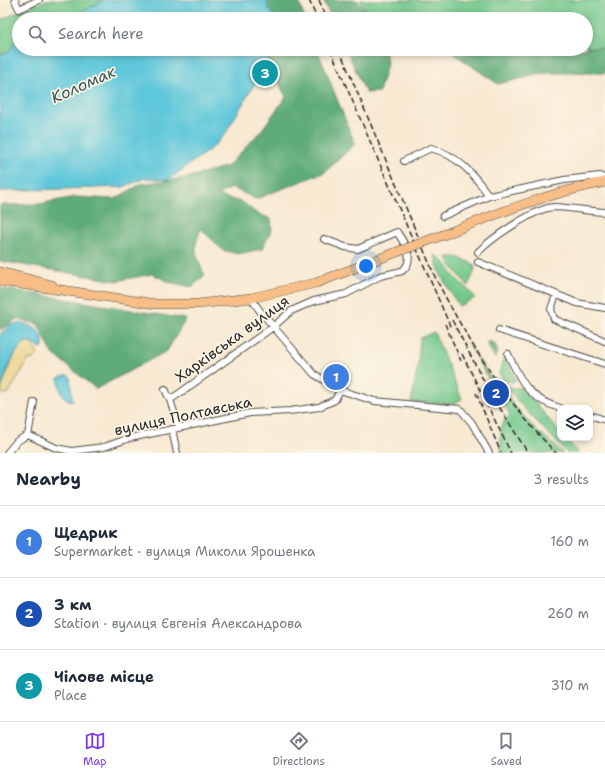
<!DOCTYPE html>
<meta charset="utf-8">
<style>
:root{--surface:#fff;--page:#f2f2f3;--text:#1f2937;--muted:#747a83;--line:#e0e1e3;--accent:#7c3aed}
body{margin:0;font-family:"Shantell Sans",sans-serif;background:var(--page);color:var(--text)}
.controls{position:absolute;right:12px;bottom:12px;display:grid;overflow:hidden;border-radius:8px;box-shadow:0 2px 6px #0003}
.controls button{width:36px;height:36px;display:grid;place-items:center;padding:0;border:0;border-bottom:1px solid var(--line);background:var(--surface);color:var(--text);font:20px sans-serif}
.you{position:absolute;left:366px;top:266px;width:14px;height:14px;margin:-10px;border:3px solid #fff;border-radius:50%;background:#1a73e8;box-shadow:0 0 0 6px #1a73e833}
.badge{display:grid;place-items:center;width:26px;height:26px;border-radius:50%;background:var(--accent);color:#fff;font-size:13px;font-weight:700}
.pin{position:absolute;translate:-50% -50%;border:2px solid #fff;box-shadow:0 1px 4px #0006}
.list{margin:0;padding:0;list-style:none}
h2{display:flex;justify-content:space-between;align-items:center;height:52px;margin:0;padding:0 16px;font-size:17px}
h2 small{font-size:13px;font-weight:400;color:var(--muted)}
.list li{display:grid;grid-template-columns:26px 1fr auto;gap:12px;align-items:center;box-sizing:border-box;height:72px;padding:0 16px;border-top:1px solid var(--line)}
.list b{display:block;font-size:15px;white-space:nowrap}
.list p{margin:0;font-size:13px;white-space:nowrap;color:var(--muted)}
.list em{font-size:13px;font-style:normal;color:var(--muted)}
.icon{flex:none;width:22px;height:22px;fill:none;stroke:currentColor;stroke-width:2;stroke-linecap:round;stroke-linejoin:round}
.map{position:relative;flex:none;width:605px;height:453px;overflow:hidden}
.search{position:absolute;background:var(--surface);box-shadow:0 2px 6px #0003;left:12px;right:12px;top:12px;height:44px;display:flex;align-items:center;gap:10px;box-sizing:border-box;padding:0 14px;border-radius:22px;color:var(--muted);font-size:15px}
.sheet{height:268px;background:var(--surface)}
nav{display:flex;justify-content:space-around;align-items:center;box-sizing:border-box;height:56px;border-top:1px solid var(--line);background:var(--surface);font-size:11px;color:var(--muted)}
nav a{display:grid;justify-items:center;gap:2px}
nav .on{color:var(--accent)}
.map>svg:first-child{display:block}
.green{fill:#73c88c;stroke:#4f7a5c}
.forest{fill:#5eac78;stroke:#446c52}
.sand{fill:#eeda9e;stroke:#8c8264}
.water{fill:#5ec7da;stroke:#447982}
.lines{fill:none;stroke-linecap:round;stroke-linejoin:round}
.minor-casing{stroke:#4a4844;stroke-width:8}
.highway-casing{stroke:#4a4844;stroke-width:10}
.minor{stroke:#fff;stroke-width:6}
.highway{stroke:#f7be87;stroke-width:9}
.rail{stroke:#2b2b2b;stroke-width:1.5;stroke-dasharray:6 3;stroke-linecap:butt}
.highway-bridge-casing{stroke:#4a4844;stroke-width:10;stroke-linecap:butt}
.highway-bridge{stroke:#f7be87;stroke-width:9}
.labels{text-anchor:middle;stroke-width:3.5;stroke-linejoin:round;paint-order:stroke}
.street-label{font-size:15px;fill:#2b2b2b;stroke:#fcf5e5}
.water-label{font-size:16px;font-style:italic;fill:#3a5a60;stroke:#fcf5e5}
</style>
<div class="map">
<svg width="605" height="453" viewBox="0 0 605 453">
<rect width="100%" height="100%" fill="#fcf5e5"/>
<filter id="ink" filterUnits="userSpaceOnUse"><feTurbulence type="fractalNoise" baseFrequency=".025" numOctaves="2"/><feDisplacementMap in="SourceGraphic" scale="8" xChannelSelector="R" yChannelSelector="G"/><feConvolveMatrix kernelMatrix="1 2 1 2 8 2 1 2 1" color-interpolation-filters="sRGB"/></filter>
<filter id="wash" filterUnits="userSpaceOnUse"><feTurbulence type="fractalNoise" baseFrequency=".012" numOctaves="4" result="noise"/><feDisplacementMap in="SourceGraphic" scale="16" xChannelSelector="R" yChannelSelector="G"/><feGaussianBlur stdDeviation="0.9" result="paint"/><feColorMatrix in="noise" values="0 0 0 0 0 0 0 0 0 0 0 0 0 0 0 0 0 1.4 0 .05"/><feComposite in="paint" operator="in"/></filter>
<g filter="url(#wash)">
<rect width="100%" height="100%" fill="#f8e9d2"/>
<path class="green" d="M46,0H104L69,19H19V38L8,53L0,54V20Z
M360,0H605V48L586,47V19H371Z
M435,255C445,260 448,269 455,277C461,284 470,289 475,298L459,306C449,290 438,274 435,255Z
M447,257H457L474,264L475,270L468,286L449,263Z
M434,332L462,399L454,404L411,402L418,365L420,338Z
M467,342L491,378L539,434H542L563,453H501C501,437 497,425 510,415Z
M505,354L516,381L511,382L504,380L499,373Z
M508,387L521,388L535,402L560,433V438H565L579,453H567L519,403Z"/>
<path class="forest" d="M267,0H298L305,19H273V14L268,8Z
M323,0H357L372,19H332Z
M586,47L605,48V73H545L498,84L447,49H586Z
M270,49H317L355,144L325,172L256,199L232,188L217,195L244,203L256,213L271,219L272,230L262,249L238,254L222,250L201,229C192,249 196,256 205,275L192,287L172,283L152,274L116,281L0,261V205L39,204L75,197L115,199L141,184L186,178L228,166L260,132L286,97L268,61Z
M346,49H385L387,64L379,92L366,93Z
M0,288L186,319L167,351L96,389L52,353L38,324L17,319L0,330Z
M490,341L495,344L498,353L495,358L486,343Z"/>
<path class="sand" d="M268,61L272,68L263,80L259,76Z
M25,342L33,345L38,355L34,359L28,360L8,394L0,393C7,375 10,356 25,342Z"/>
<path class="water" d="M104,0H267L268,8L273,14V19H69Z
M18,38H19V49H270L268,61L225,134L213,147L168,180L145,178L123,187L0,191V54L8,53Z
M19,323C31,323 48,334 42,348C36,347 32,342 25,342C11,355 2,379 0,398V334L10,325Z
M68,375L70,377L73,401C61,400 60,388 58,378Z"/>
</g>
<g filter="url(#ink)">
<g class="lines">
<g class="minor-casing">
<path id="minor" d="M15,0L19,9L39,0
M404,161L431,148C457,155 474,174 489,196
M443,216L489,196L564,180L600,176L603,178L604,182
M478,252C492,238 536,207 555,207C572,208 588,211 605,212
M478,262L577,303L605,308
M556,295L551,309L554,319L605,341
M251,298L260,311L314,374L340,390L374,401L460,409L472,423L489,453
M499,330L605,364
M508,354C521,381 528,399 560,408
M165,389L170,400
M590,415L605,420
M179,427L170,400L273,327L291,311L314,301L346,294L380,276L402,271C416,260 405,244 397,232L358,249L345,247L324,239
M172,429L177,453
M28,435L56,448L72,451L104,447L130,438L250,413L290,411L319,407L335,400L340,390
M28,435L34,402
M7,453L17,441L28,435"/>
</g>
<g class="highway-casing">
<path id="highway" d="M443,235C496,214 548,193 605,182
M0,272L52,285
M0,281L156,304H198L251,298L316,283L397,252"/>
</g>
<use href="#minor" class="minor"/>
<use href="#highway" class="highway"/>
<path class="rail" d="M309,0L317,19
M319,0L327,19
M330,49L451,328
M339,49L436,279C469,343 506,402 556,453
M452,320L488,389L528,453
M445,324L461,361
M462,354L511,453
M476,393L501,453"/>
<g class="highway-bridge-casing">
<path id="highway-bridge" d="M397,252L443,235"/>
</g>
<use href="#highway-bridge" class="highway-bridge"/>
</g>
</g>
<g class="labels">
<g class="street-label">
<text transform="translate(232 339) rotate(-36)" y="5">Харківська вулиця</text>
<text transform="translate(183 416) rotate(-12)" y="5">вулиця Полтавська</text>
</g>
<g class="water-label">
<text transform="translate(83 84) rotate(-24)" y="6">Коломак</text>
</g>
</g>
</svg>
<div class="controls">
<button><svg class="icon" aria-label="layers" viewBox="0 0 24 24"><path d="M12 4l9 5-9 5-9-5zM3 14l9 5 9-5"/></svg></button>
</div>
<div class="you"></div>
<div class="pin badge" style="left:336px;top:377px;background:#3f7fe0">1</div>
<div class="pin badge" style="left:496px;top:393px;background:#1a4fb4">2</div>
<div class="pin badge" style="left:265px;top:73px;background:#0f9aa8">3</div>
<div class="search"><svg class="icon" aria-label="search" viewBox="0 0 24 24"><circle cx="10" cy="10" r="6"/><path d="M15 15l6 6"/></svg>Search here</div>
</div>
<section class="sheet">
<h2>Nearby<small>3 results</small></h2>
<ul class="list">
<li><span class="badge" style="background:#3f7fe0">1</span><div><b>Щедрик</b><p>Supermarket · вулиця Миколи Ярошенка</p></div><em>160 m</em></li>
<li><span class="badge" style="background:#1a4fb4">2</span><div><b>3 км</b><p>Station · вулиця Євгенія Александрова</p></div><em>260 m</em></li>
<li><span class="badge" style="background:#0f9aa8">3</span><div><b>Чілове місце</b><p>Place</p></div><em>310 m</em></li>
</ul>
</section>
<nav>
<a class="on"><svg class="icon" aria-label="map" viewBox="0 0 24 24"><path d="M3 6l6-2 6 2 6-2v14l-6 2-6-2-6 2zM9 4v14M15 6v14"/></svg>Map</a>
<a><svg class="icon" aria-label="directions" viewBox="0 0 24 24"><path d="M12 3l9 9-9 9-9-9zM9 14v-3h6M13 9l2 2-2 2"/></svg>Directions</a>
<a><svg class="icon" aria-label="saved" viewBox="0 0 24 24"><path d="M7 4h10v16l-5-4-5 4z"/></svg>Saved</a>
</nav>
